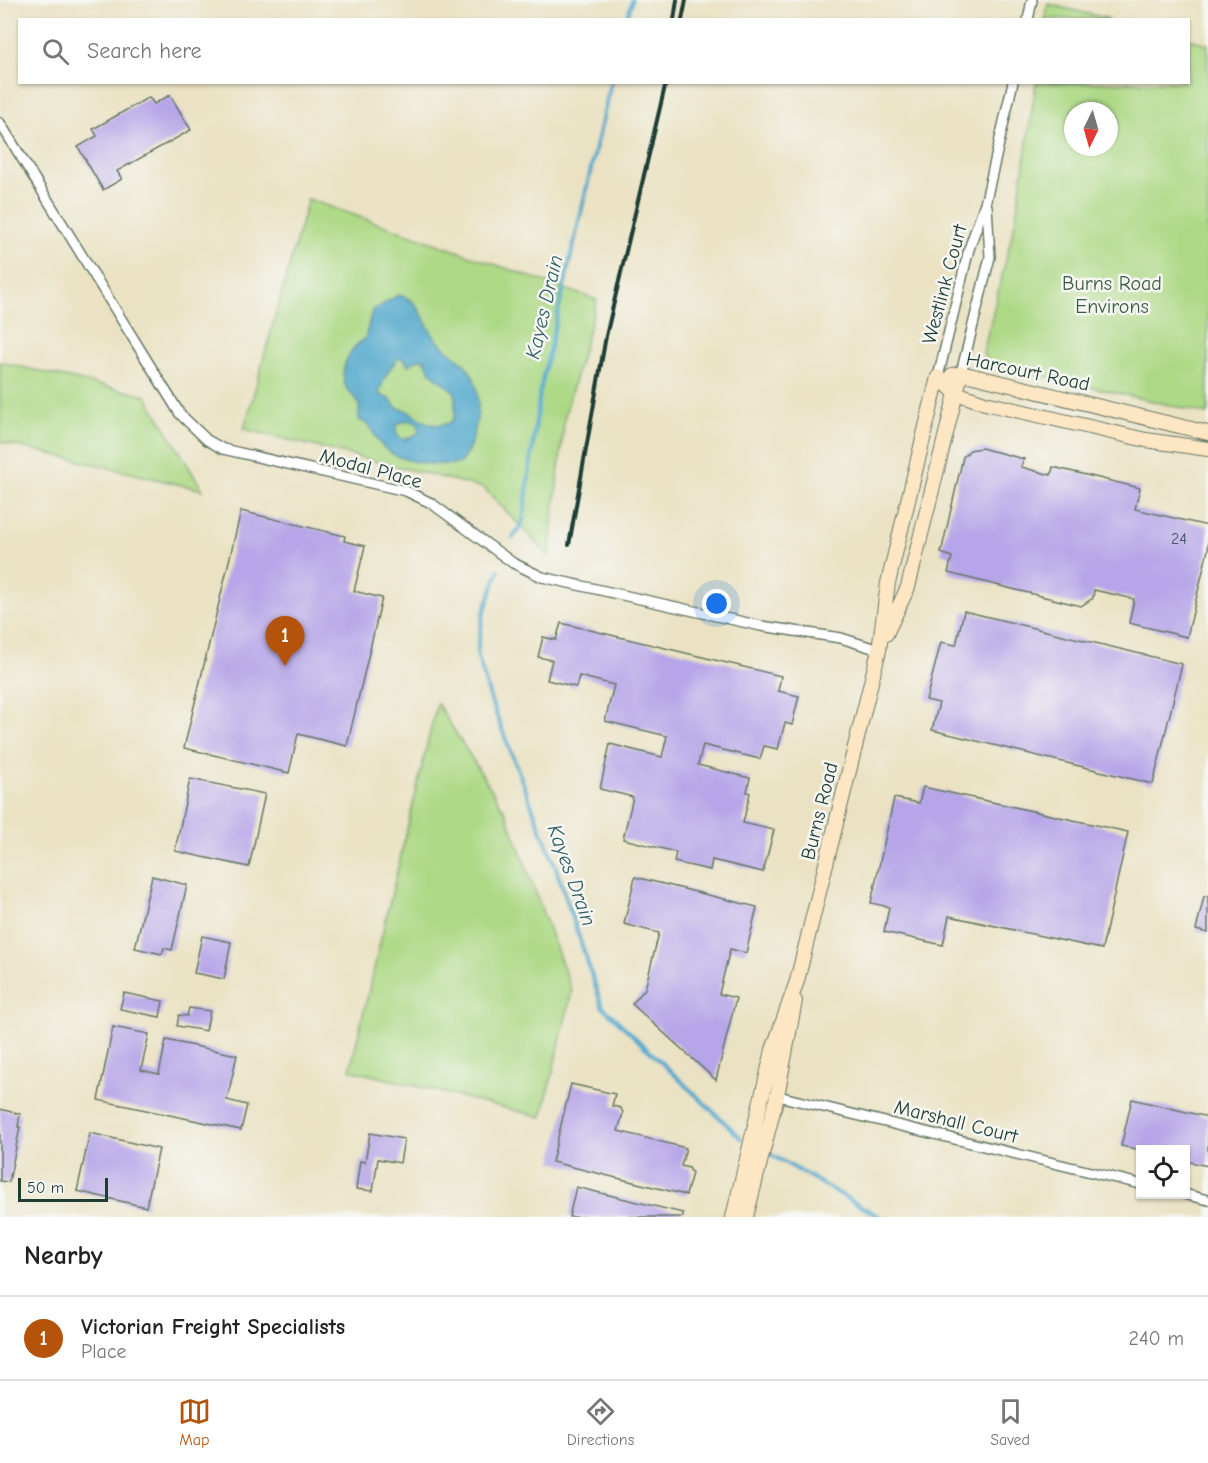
<!DOCTYPE html>
<style>
:root{--surface:#fff;--page:#f6f6f6;--text:#222;--muted:#767676;--line:#e0e0e0;--accent:#b45309}
body{margin:0;font-family:"Comic Neue",sans-serif;background:var(--page);color:var(--text)}
.controls{position:absolute;right:18px;bottom:18px;display:grid;overflow:hidden;border-radius:0px;box-shadow:0 2px 4px #0004}
.controls button{width:54px;height:54px;display:grid;place-items:center;padding:0;border:0;border-bottom:2px solid var(--line);background:var(--surface);color:var(--text);font:30px sans-serif}
.compass{position:absolute;left:1064px;top:102px;width:54px;height:54px;border-radius:50%;background:var(--surface);box-shadow:0 2px 4px #0004;rotate:185deg}
.scale{position:absolute;left:18px;bottom:15px;width:90px;box-sizing:border-box;padding-left:6px;border:3px solid #1f3d34;border-top:0;font-size:16px;line-height:21px;white-space:nowrap;color:#1f3d34;-webkit-text-stroke:4px #f6f6f2;paint-order:stroke}
.you{position:absolute;left:717px;top:604px;width:21px;height:21px;margin:-15px;border:4px solid #fff;border-radius:50%;background:#1a73e8;box-shadow:0 0 0 9px #1a73e833}
.badge{display:grid;place-items:center;width:39px;height:39px;border-radius:50%;background:var(--accent);color:#fff;font-size:20px;font-weight:700}
.pin{position:absolute;translate:-50% -50px;filter:drop-shadow(0 2px 3px #0008)}
.pin::after{content:'';position:absolute;top:32px;width:21px;height:18px;background:inherit;clip-path:polygon(0 0,100% 0,50% 100%)}
.list{margin:0;padding:0;list-style:none}
h2{display:flex;justify-content:space-between;align-items:center;height:78px;margin:0;padding:0 24px;font-size:26px}
h2 small{font-size:20px;font-weight:400;color:var(--muted)}
.list li{display:grid;grid-template-columns:39px 1fr auto;gap:18px;align-items:center;box-sizing:border-box;height:84px;padding:0 24px;border-top:2px solid var(--line)}
.list b{display:block;font-size:22px;white-space:nowrap}
.list p{margin:0;font-size:20px;white-space:nowrap;color:var(--muted)}
.list em{font-size:20px;font-style:normal;color:var(--muted)}
.icon{flex:none;width:33px;height:33px;fill:none;stroke:currentColor;stroke-width:2;stroke-linecap:round;stroke-linejoin:round}
.map{position:relative;flex:none;width:1208px;height:1217px;overflow:hidden}
.search{position:absolute;background:var(--surface);box-shadow:0 2px 4px #0004;left:18px;right:18px;top:18px;height:66px;display:flex;align-items:center;gap:15px;box-sizing:border-box;padding:0 21px;border-radius:0px;color:var(--muted);font-size:22px}
.sheet{height:162px;background:var(--surface)}
nav{display:flex;justify-content:space-around;align-items:center;box-sizing:border-box;height:84px;border-top:2px solid var(--line);background:var(--surface);font-size:16px;color:var(--muted)}
nav a{display:grid;justify-items:center;gap:3px}
nav .on{color:var(--accent)}
.map>svg:first-child{display:block}
.green{fill:#add986;stroke:#668b5d;stroke-width:1.5;fill-rule:evenodd}
.water{fill:#4fa7cc;stroke:#377280;stroke-width:1.5;fill-rule:evenodd}
.lines{fill:none;stroke-linecap:round;stroke-linejoin:round}
.stream{stroke:#4fa7cc;stroke-width:4}
.building{fill:#b6a5e8}
.street-casing{stroke:#676;stroke-width:12}
.secondary-casing{stroke:#676;stroke-width:16}
.street{stroke:#fff;stroke-width:9}
.secondary{stroke:#fce6c4;stroke-width:14}
.rail{stroke:#1f3d34;stroke-width:4}
.labels{text-anchor:middle;stroke-width:5;stroke-linejoin:round;paint-order:stroke}
.number-label{font-size:16px;fill:#455761}
.park-label{font-size:20px;fill:#3b5c44;stroke:#f6f6f2}
.street-label{font-size:20px;fill:#1f3d34;stroke:#f6f6f2}
.water-label{font-size:21px;font-style:italic;fill:#2d5d62;stroke:#f6f6f2}
</style>
<div class="map">
<svg width="1208" height="1217" viewBox="0 0 1208 1217">
<rect width="100%" height="100%" fill="#f6f6f2"/>
<filter id="ink" filterUnits="userSpaceOnUse"><feTurbulence type="fractalNoise" baseFrequency=".0167" numOctaves="2"/><feDisplacementMap in="SourceGraphic" scale="12" xChannelSelector="R" yChannelSelector="G"/><feConvolveMatrix kernelMatrix="1 2 1 2 8 2 1 2 1" color-interpolation-filters="sRGB"/></filter>
<filter id="wash" filterUnits="userSpaceOnUse"><feTurbulence type="fractalNoise" baseFrequency=".008" numOctaves="4" result="noise"/><feDisplacementMap in="SourceGraphic" scale="24" xChannelSelector="R" yChannelSelector="G"/><feGaussianBlur stdDeviation="1.35" result="paint"/><feColorMatrix in="noise" values="0 0 0 0 0 0 0 0 0 0 0 0 0 0 0 0 0 1.4 0 .05"/><feComposite in="paint" operator="in"/></filter>
<g filter="url(#wash)">
<rect width="100%" height="100%" fill="#eae2c3"/>
<path class="green" d="M1048,4L1110,19H1045Z
M1189,39L1208,44V414L987,363L983,353L1015,223L1036,83L1188,82ZM1073,111H1109V147H1073Z
M308,199L597,300L565,415L549,556L484,488L244,429Z
M0,362L146,396L203,490L0,442Z
M437,703L506,813L572,991L542,1117L350,1070Z"/>
<path class="water" d="M398,295C420,299 422,319 433,335C442,348 457,355 467,367C486,390 478,441 460,463C439,467 399,463 383,447C374,439 373,424 359,420C358,415 360,410 359,405C358,399 351,395 347,389C337,372 349,347 365,339L372,311ZM399,358L404,359L408,365L419,359L425,360L431,373L455,392V416L450,423C423,431 418,410 397,408L391,400L379,394C381,383 391,365 399,358ZM409,420L418,424L419,433L404,440L396,434L397,424Z"/>
<g class="lines">
<path class="stream" d="M627,20L632,0
M513,538L523,521L540,391L611,82
M499,570L483,615L477,653L491,701L556,868L602,1006L741,1138
M770,1154L880,1217"/>
</g>
<g id="blocks">
<path class="building" d="M170,95L191,130L117,171L122,179L103,190L78,147L97,136L93,129L149,97L154,104Z
M981,448L1024,459L1021,467L1051,475L1053,467L1140,488L1135,509L1208,526V550L1187,637L1129,623L1134,599L1094,590L1093,598L1081,606L948,573L952,557L941,553L963,457L970,450Z
M241,511L345,536L344,541L365,546L354,591L382,598L347,746L298,734L289,773L184,748Z
M964,611L1182,664L1153,784L932,730L939,703L926,700L941,642L956,645Z
M561,623L781,676L778,691L799,696L792,725L785,723L778,749L764,746L760,759L703,745L698,765L750,778L747,792L750,793L743,823L774,830L763,872L712,860L710,870L674,862L676,852L623,839L633,797L600,789L610,744L662,757L667,736L605,721L614,685L579,676L576,687L547,680L552,660L538,657L543,637L556,640Z
M190,779L265,794L249,867L175,851Z
M923,787L1128,832L1102,949L949,916L943,945L884,932L889,907L871,903L894,798L919,803Z
M152,876L187,885L172,950L164,948L162,954L135,948Z
M635,877L757,907L746,953L730,949L719,994L736,998L716,1080L632,1004L645,989L659,933L624,924Z
M1204,896H1208V933L1196,930Z
M202,936L231,942L224,979L194,973Z
M124,993L163,1001L160,1017L120,1009Z
M189,1008L210,1011L206,1031L177,1026L179,1015L187,1016Z
M113,1027L149,1034L141,1070L159,1074L166,1040L237,1055L227,1100L247,1105L241,1130L98,1100Z
M571,1084L615,1094L612,1106L621,1108L623,1113L618,1131L686,1148L681,1166L689,1168L692,1173L686,1195L552,1162Z
M1132,1099L1208,1117V1166L1185,1161V1149H1136L1121,1146Z
M0,1109L20,1114L18,1127H20L9,1182L0,1181Z
M90,1133L159,1149L146,1207L77,1191Z
M370,1133L404,1139L400,1163L378,1159L373,1191L356,1189L360,1161L365,1162Z
M576,1187L683,1213V1217H569Z"/>
</g>
</g>
<g filter="url(#ink)">
<use href="#blocks" fill-opacity="0" stroke="#676" stroke-width="1.5"/>
<g class="lines">
<g class="street-casing">
<path id="street" d="M1028,20L1032,0
M0,123L180,414L207,440L223,449L406,491L431,503L513,563L542,577L761,626L841,638L879,650
M961,373L990,257L987,206
M938,377L969,249L986,200L1013,82
M774,1095L1140,1184
M1184,1194L1208,1200"/>
</g>
<g class="secondary-casing">
<path id="secondary" d="M952,375L961,373L1208,433
M938,377L956,393L985,403L1146,440L1208,449
M886,634L908,587L961,373
M733,1217L773,1050L797,981L879,650L888,583L938,377
M746,1217L777,1096L795,1001"/>
</g>
<use href="#street" class="street"/>
<use href="#secondary" class="secondary"/>
<path class="rail" d="M674,20L677,0
M682,20L686,0
M569,545L606,336L666,82"/>
</g>
</g>
<g class="labels">
<g class="number-label">
<text x="1179" y="544">24</text>
</g>
<g class="park-label">
<text x="1112" y="290">Burns Road<tspan x="1112" dy="23">Environs</tspan></text>
</g>
<g class="street-label">
<text transform="translate(944 284) rotate(-75)" y="7">Westlink Court</text>
<text transform="translate(1028 371) rotate(12)" y="7">Harcourt Road</text>
<text transform="translate(371 468) rotate(15)" y="7">Modal Place</text>
<text transform="translate(819 811) rotate(-76)" y="7">Burns Road</text>
<text transform="translate(956 1121) rotate(14)" y="7">Marshall Court</text>
</g>
<g class="water-label">
<text transform="translate(544 307) rotate(-77)" y="7">Kayes Drain</text>
<text transform="translate(572 875) rotate(70)" y="7">Kayes Drain</text>
</g>
</g>
</svg>
<div class="controls">
<button><svg class="icon" aria-label="locate" viewBox="0 0 24 24"><circle cx="12" cy="12" r="6"/><path d="M12 2v4M12 18v4M2 12h4M18 12h4"/></svg></button>
</div>
<svg class="compass" viewBox="-18 -18 36 36"><path d="M0-13l5 13h-10z" fill="#e53935"/><path d="M0 13l5-13h-10z" fill="#767676"/></svg>
<div class="scale">50 m</div>
<div class="you"></div>
<div class="pin badge" style="left:285px;top:666px">1</div>
<div class="search"><svg class="icon" aria-label="search" viewBox="0 0 24 24"><circle cx="10" cy="10" r="6"/><path d="M15 15l6 6"/></svg>Search here</div>
</div>
<section class="sheet">
<h2>Nearby<small></small></h2>
<ul class="list">
<li><span class="badge">1</span><div><b>Victorian Freight Specialists</b><p>Place</p></div><em>240 m</em></li>
</ul>
</section>
<nav>
<a class="on"><svg class="icon" aria-label="map" viewBox="0 0 24 24"><path d="M3 6l6-2 6 2 6-2v14l-6 2-6-2-6 2zM9 4v14M15 6v14"/></svg>Map</a>
<a><svg class="icon" aria-label="directions" viewBox="0 0 24 24"><path d="M12 3l9 9-9 9-9-9zM9 14v-3h6M13 9l2 2-2 2"/></svg>Directions</a>
<a><svg class="icon" aria-label="saved" viewBox="0 0 24 24"><path d="M7 4h10v16l-5-4-5 4z"/></svg>Saved</a>
</nav>
